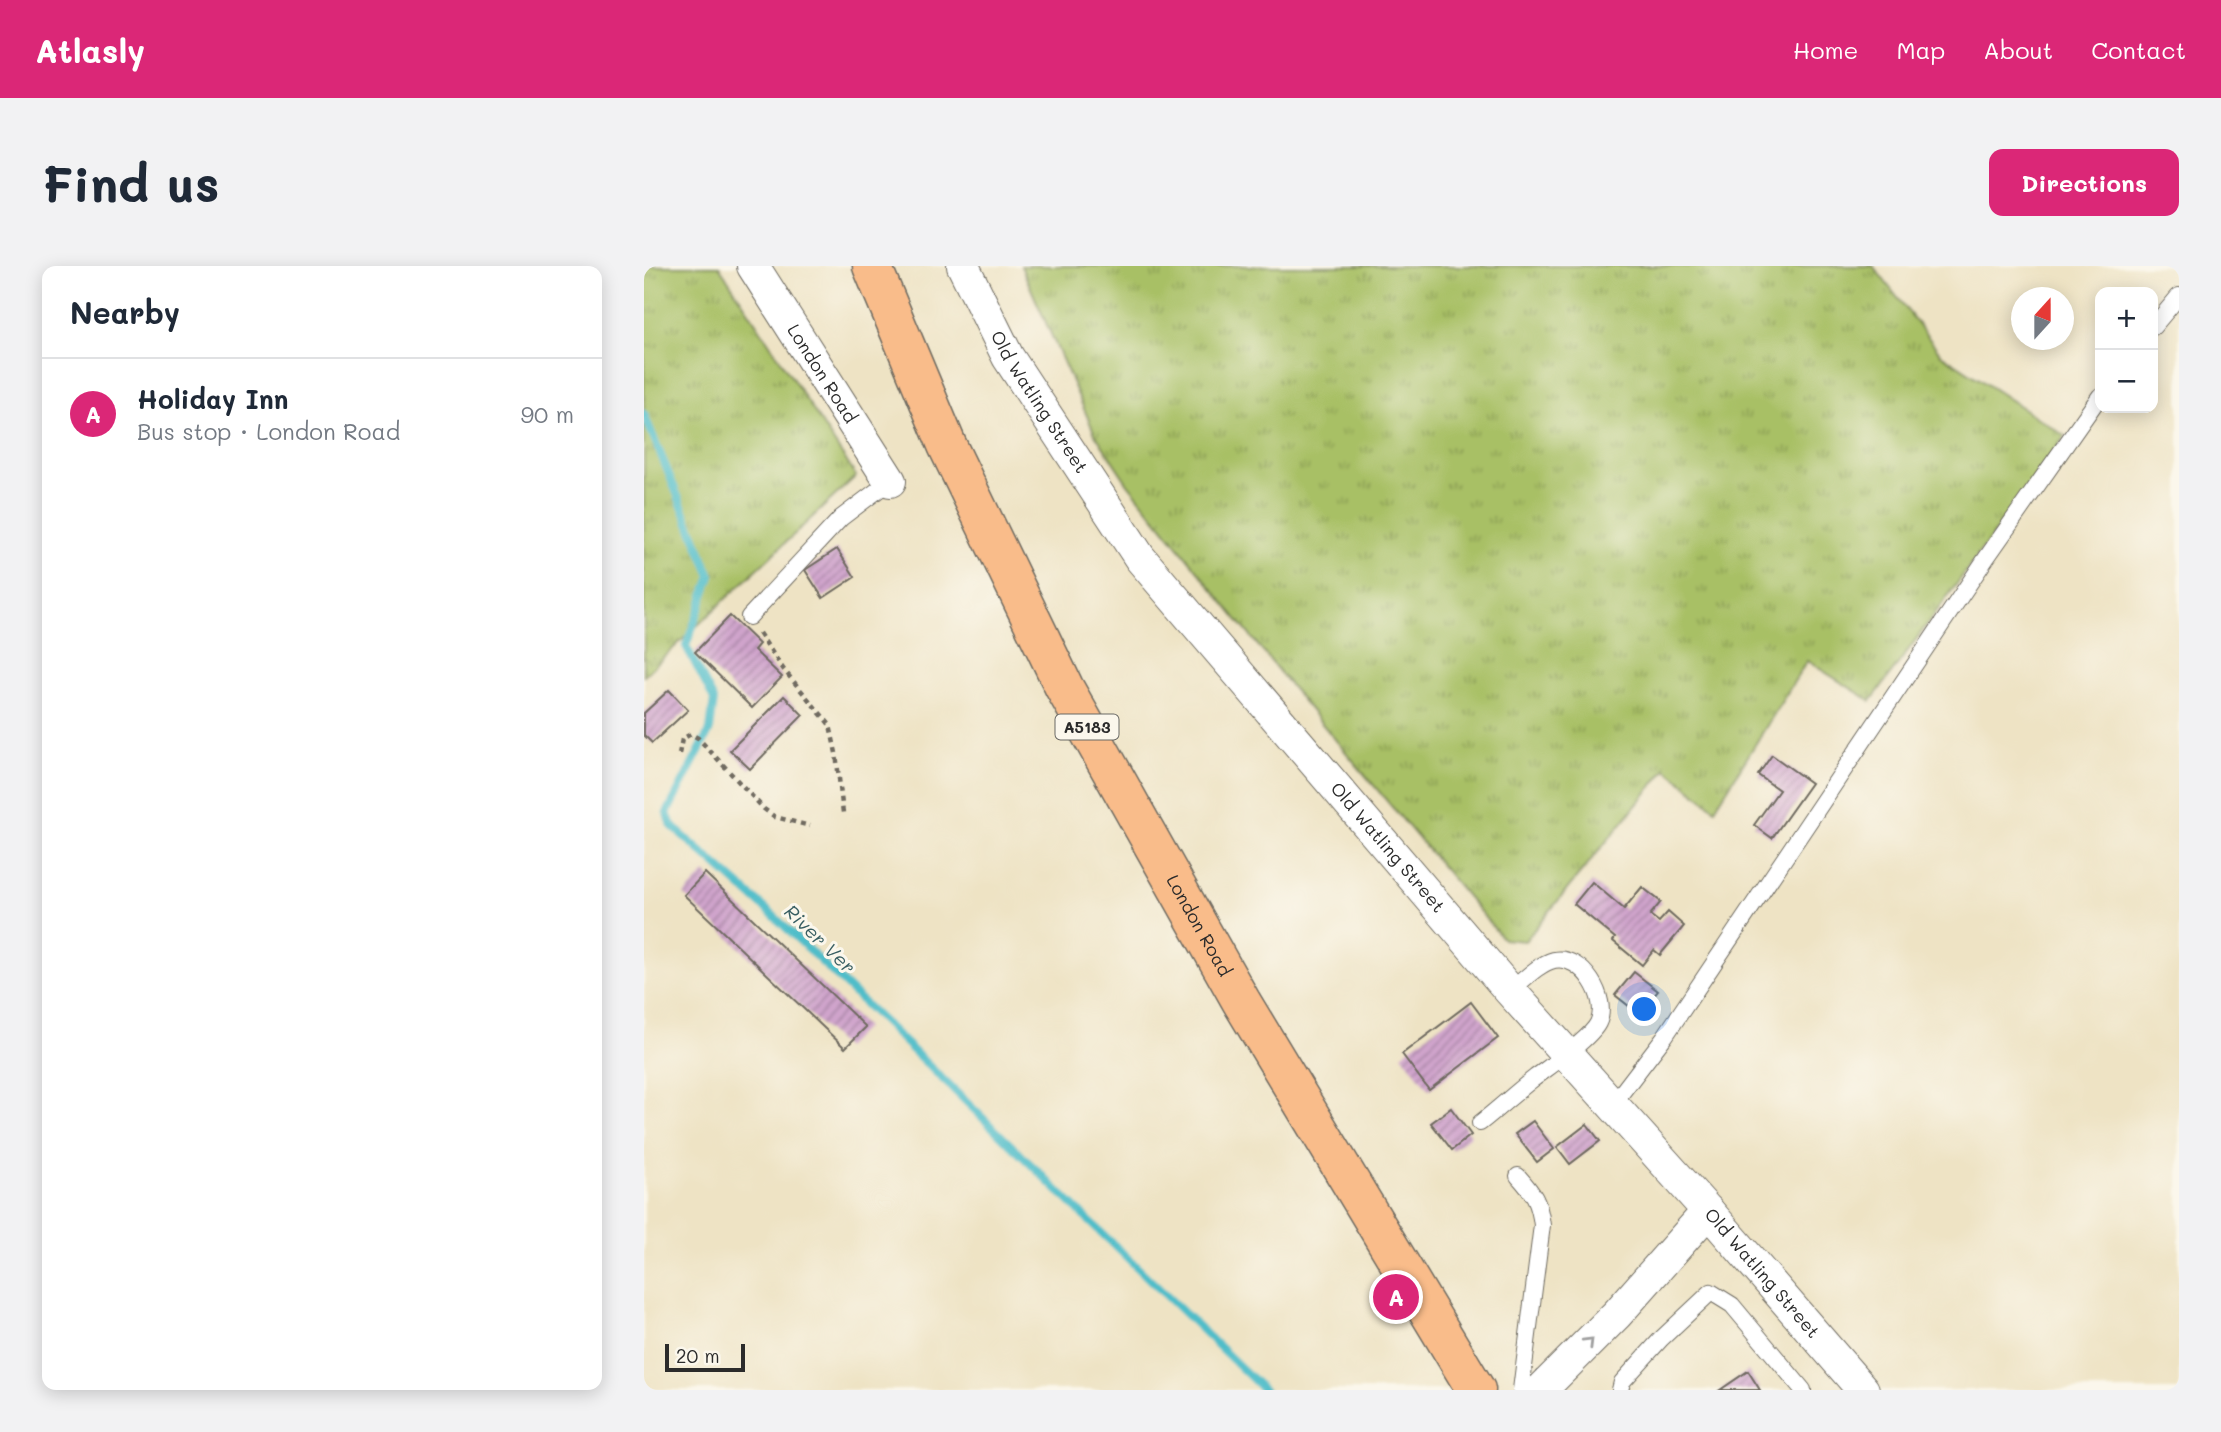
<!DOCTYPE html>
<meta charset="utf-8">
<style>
:root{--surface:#fff;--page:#f2f2f3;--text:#1f2937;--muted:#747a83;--line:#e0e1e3;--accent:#db2777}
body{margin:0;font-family:Mali,sans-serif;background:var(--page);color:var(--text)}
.controls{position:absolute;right:21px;top:21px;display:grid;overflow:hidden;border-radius:14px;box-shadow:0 4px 18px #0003}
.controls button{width:63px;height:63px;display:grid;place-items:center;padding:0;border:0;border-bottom:2px solid var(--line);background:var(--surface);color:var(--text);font:35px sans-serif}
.compass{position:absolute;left:1367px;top:21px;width:63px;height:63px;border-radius:50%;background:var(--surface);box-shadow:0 4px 18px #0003;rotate:21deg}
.scale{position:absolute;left:21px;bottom:18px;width:80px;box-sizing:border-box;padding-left:7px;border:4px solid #2b2b2b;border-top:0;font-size:19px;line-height:24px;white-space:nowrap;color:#2b2b2b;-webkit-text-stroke:5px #fbf7ec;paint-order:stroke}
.you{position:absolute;left:1001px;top:744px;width:24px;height:24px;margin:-18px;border:5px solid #fff;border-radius:50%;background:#1a73e8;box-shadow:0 0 0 10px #1a73e833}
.badge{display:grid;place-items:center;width:46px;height:46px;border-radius:50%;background:var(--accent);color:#fff;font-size:23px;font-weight:700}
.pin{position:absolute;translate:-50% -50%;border:4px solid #fff;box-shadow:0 2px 7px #0006}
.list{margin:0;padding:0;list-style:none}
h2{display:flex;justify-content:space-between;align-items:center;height:91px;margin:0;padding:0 28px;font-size:30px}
h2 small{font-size:23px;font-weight:400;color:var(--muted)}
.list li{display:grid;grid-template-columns:46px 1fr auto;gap:21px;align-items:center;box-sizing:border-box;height:112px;padding:0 28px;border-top:2px solid var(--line)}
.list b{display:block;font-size:26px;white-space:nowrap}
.list p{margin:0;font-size:23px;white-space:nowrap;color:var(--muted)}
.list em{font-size:23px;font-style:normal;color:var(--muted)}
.map{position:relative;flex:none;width:1535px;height:1124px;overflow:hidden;border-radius:14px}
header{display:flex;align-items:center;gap:42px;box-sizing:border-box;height:98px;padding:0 35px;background:var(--accent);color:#fff}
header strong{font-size:33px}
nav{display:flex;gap:38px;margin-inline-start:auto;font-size:24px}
.intro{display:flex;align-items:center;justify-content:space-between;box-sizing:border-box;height:168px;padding:0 42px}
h1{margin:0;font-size:49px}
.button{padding:18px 32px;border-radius:14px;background:var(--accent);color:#fff;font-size:24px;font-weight:700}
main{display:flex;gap:42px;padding:0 42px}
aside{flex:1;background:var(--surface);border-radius:14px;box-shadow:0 4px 18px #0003}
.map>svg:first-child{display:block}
.grass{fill:url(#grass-tufts);stroke:#6a7648;stroke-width:2}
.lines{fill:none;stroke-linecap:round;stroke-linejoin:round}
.stream{stroke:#50bdc9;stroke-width:8}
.building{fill:url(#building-hatch)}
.service-casing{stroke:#6f6b61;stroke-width:18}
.minor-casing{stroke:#6f6b61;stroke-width:34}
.primary-casing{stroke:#6f6b61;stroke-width:41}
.path{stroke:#6f6b61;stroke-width:4.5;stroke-dasharray:5 5;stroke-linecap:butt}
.service{stroke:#fff;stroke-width:16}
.minor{stroke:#fff;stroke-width:32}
.primary{stroke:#f9bc8a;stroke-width:38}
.oneway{stroke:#a0a0a0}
.labels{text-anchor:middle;stroke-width:6;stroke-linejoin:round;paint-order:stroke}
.shield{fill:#fbf7ec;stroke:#696865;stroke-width:2}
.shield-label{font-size:16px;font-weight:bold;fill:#2b2b2b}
.street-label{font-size:18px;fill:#2b2b2b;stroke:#fbf7ec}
.water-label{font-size:19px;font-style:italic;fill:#385e62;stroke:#fbf7ec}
</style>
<header>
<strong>Atlasly</strong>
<nav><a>Home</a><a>Map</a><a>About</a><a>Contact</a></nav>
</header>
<div class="intro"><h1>Find us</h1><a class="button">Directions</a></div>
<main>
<aside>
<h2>Nearby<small></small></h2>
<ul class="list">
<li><span class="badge">A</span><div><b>Holiday Inn</b><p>Bus stop · London Road</p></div><em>90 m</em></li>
</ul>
</aside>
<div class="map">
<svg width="1535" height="1124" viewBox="0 0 1535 1124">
<defs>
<pattern id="grass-tufts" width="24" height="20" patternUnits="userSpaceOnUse" patternTransform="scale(1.75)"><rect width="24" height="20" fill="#a8c065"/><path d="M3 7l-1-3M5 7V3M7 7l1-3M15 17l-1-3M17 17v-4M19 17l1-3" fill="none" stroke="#899c53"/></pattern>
<pattern id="building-hatch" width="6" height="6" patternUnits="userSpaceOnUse" patternTransform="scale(1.75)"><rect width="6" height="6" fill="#d0a4cc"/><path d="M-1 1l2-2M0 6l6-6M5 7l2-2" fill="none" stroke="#a986a6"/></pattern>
</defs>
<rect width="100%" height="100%" fill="#fbf7ec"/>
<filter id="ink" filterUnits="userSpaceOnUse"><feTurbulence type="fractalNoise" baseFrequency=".0143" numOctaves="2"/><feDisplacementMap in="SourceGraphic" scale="14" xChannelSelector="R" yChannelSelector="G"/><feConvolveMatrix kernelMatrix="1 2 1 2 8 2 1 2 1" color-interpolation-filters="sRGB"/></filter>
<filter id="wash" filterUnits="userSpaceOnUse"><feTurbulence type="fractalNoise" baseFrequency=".00686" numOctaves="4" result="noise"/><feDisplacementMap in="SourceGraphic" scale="28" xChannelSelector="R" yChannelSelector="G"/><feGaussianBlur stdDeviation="1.57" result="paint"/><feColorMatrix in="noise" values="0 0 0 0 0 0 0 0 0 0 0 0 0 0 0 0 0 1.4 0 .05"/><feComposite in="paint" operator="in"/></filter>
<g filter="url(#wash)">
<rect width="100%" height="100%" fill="#eee3c4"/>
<path class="grass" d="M0,0H75L212,210L0,410Z
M377,0H1229L1297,88L1421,170L1227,435L1163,395L1071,543L1022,503L881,675L859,673L658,434L484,218L451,168Z"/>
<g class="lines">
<path class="stream" d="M0,148L67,310L42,380L70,434L66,464L23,547L28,560L130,650L620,1124"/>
</g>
<g id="blocks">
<path class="building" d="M193,283L211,311L179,332L161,304Z
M86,350L115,378L110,384L138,411L108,442L51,386Z
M25,424L44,444L8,477L0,469V447Z
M140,430L159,449L106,503L86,484Z
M1128,489L1167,517L1128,572L1110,559L1135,524L1114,509Z
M61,607L222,761L201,782L40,629Z
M948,616L980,643L998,621L1017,636L1006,649L1015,656L1024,646L1040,660L1016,689L1010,684L998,699L969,675L971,672L930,638Z
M990,706L1014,725L995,748L971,729Z
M827,736L854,772L785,824L758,788Z
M807,842L827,869L808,884L787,857Z
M889,855L910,883L893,896L871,868Z
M943,858L956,875L926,898L913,881Z
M1104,1105L1116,1124H1076Z"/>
</g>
</g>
<g filter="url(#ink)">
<use href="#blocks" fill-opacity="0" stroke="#6f6b61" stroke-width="2"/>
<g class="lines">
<g class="service-casing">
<path id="service" d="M1509,61L1535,30
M105,351L197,252L246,215
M969,838L1021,770L1343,291L1456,130
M836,857C854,843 871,827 889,813C905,801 946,773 954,757C966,733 938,688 910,694C894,698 879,715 866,725
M874,910C890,928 895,935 898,959L877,1124
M976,1124L978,1116L1017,1073L1067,1026L1088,1039L1159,1124"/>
</g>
<g class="minor-casing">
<g id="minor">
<path id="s1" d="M109,0L246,215"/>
<path id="s2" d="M319,0L364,91L496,292L866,725L1064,945L1219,1124"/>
<path d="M897,1124L973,1048L1064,945"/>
</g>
</g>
<g class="primary-casing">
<g id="primary">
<path id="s3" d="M228,0L303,179L420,421L597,735L832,1124"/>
</g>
</g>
<path class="path" d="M115,367L140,404L186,459L192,487L199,547
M35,488L38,473L47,468L54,472L120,543L131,551L166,560"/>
<use href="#service" class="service"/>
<use href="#minor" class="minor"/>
<use href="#primary" class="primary"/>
</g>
<defs><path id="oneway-chevron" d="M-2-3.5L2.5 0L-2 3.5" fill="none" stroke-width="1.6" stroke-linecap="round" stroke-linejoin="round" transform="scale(1.75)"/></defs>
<use class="oneway" href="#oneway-chevron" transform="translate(945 1076) rotate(-45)"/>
</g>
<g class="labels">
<rect class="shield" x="411.5" y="448.5" width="63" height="25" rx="5"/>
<g class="shield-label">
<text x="443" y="467">A5183</text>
</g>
<g class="street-label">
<text dy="6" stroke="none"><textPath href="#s1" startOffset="128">London Road</textPath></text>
<text dy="6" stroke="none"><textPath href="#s2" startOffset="156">Old Watling Street</textPath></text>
<text dy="6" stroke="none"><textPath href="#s2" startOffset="723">Old Watling Street</textPath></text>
<text dy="6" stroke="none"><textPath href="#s3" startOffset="737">London Road</textPath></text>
<text dy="6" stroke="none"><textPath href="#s2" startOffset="1290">Old Watling Street</textPath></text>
</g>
<g class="water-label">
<text transform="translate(176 673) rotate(44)" y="7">River Ver</text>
</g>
</g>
</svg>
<div class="controls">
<button>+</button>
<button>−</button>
</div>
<svg class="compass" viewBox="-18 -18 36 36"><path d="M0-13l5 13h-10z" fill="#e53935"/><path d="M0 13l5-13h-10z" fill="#747a83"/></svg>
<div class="scale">20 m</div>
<div class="you"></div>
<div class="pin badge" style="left:752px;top:1031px">A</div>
</div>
</main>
